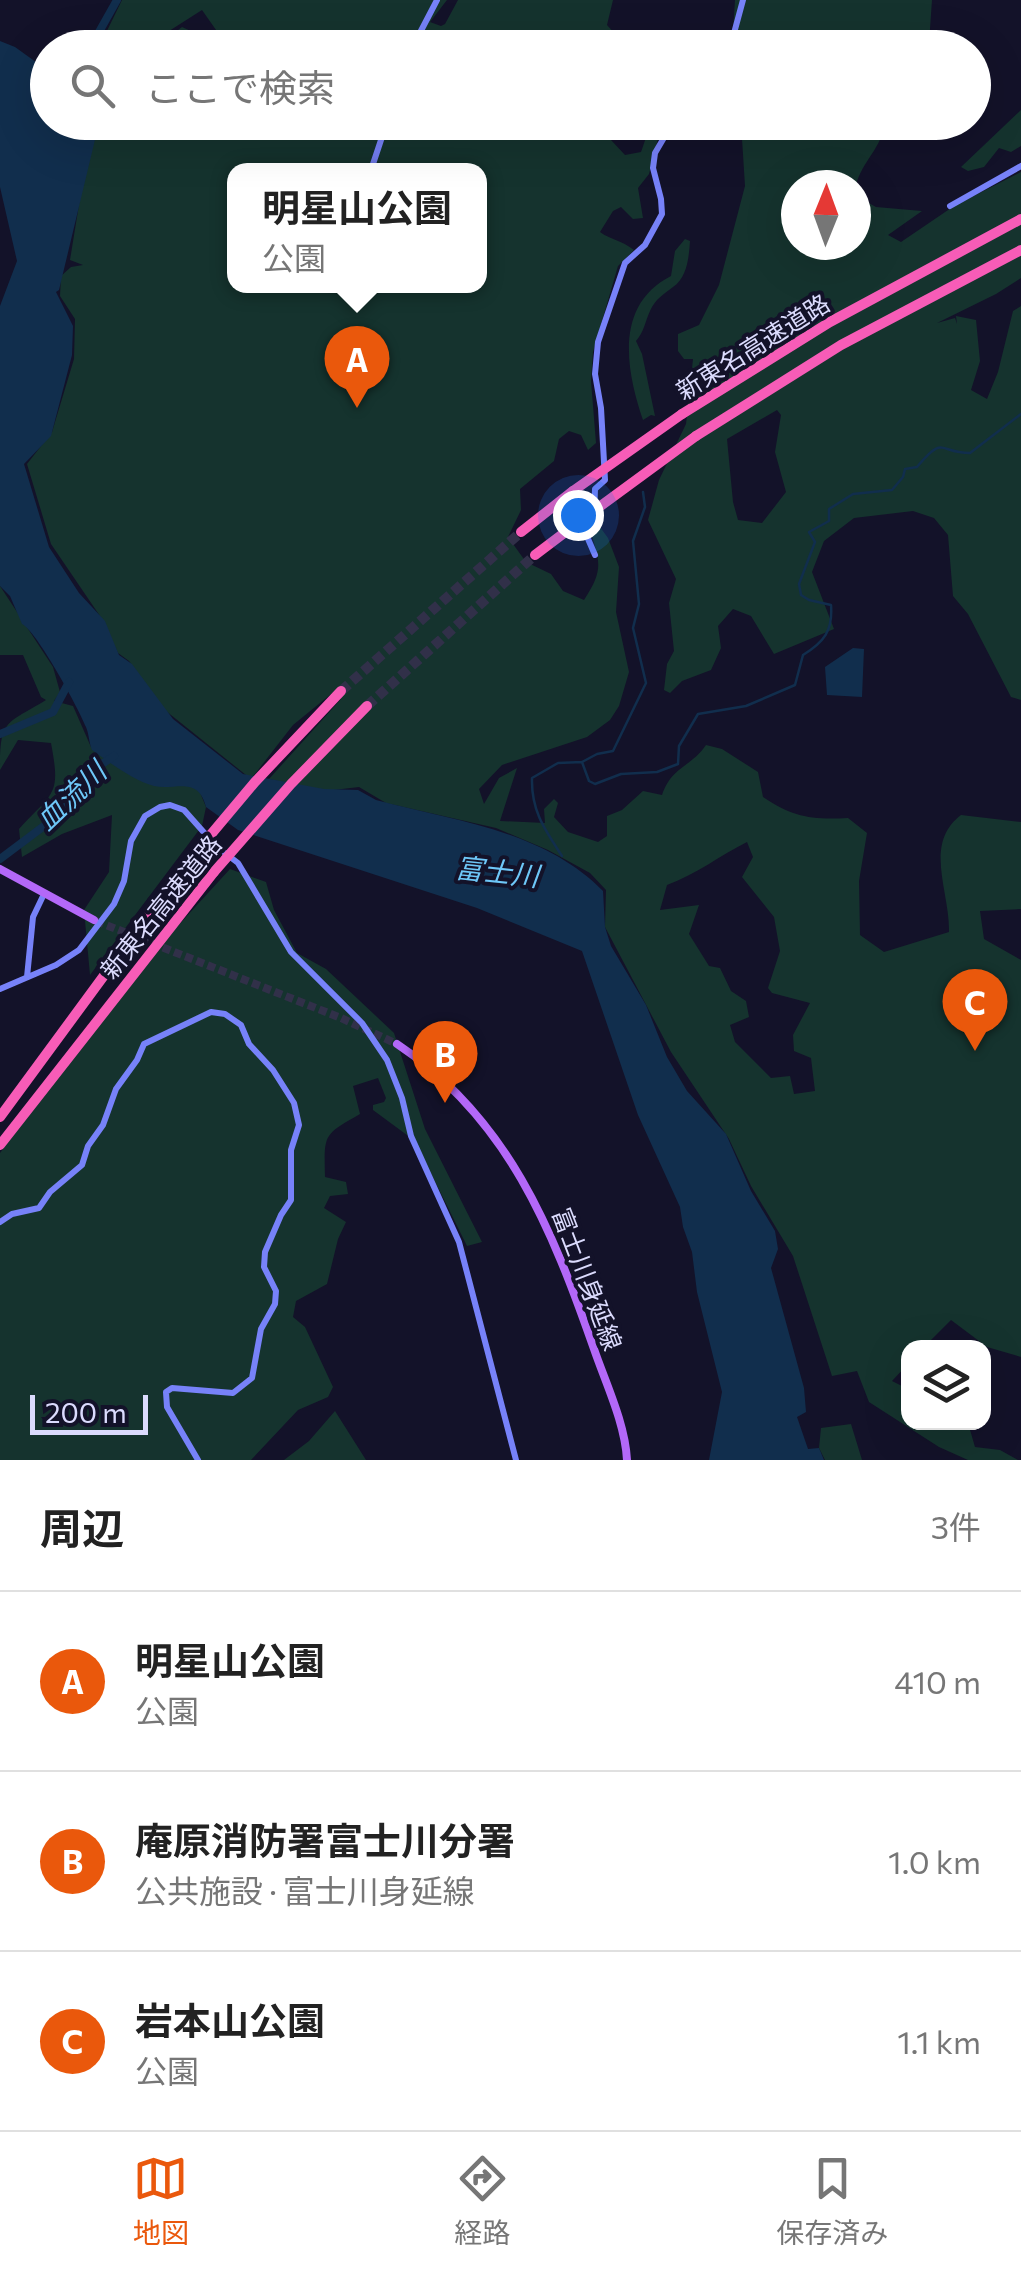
<!DOCTYPE html>
<html lang="ja">
<meta charset="utf-8">
<style>
:root{--surface:#fff;--page:#f6f6f6;--text:#222;--muted:#767676;--line:#e0e0e0;--accent:#ea580c}
body{margin:0;font-family:Commissioner,"Noto Sans JP",sans-serif;background:var(--page);color:var(--text)}
.controls{position:absolute;right:30px;bottom:30px;display:grid;overflow:hidden;border-radius:20px;box-shadow:0 10px 40px #0002}
.controls button{width:90px;height:90px;display:grid;place-items:center;padding:0;border:0;border-bottom:2px solid var(--line);background:var(--surface);color:var(--text);font:50px sans-serif}
.compass{position:absolute;left:781px;top:170px;width:90px;height:90px;border-radius:50%;background:var(--surface);box-shadow:0 10px 40px #0002;rotate:1deg}
.scale{position:absolute;left:30px;bottom:25px;width:118px;box-sizing:border-box;padding-left:10px;border:5px solid #dbdbfd;border-top:0;font-size:28px;line-height:35px;white-space:nowrap;color:#dbdbfd;-webkit-text-stroke:8px #131229;paint-order:stroke}
.you{position:absolute;left:578px;top:515px;width:35px;height:35px;margin:-25px;border:8px solid #fff;border-radius:50%;background:#1a73e8;box-shadow:0 0 0 15px #1a73e833}
.badge{display:grid;place-items:center;width:65px;height:65px;border-radius:50%;background:var(--accent);color:#fff;font-size:32px;font-weight:700}
.pin{position:absolute;translate:-50% -82px;filter:drop-shadow(0 2px 5px #0008)}
.pin::after{content:'';position:absolute;top:52px;width:35px;height:30px;background:inherit;clip-path:polygon(0 0,100% 0,50% 100%)}
.popup{position:absolute;left:227px;top:163px;width:260px;height:130px;box-sizing:border-box;display:grid;place-content:center;border-radius:20px;background:var(--surface);filter:drop-shadow(0 2px 8px #0005);font-size:32px;white-space:nowrap;color:var(--muted)}
.popup b{font-size:38px;color:var(--text)}
.popup::after{content:'';position:absolute;left:50%;top:100%;margin-left:-20px;border:20px solid transparent;border-top-color:var(--surface)}
.list{margin:0;padding:0;list-style:none}
h2{display:flex;justify-content:space-between;align-items:center;height:130px;margin:0;padding:0 40px;font-size:42px}
h2 small{font-size:32px;font-weight:400;color:var(--muted)}
.list li{display:grid;grid-template-columns:65px 1fr auto;gap:30px;align-items:center;box-sizing:border-box;height:180px;padding:0 40px;border-top:2px solid var(--line)}
.list b{display:block;font-size:38px;white-space:nowrap}
.list p{margin:0;font-size:32px;white-space:nowrap;color:var(--muted)}
.list em{font-size:32px;font-style:normal;color:var(--muted)}
.icon{flex:none;width:55px;height:55px;fill:none;stroke:currentColor;stroke-width:2;stroke-linecap:round;stroke-linejoin:round}
.map{position:relative;flex:none;width:1021px;height:1460px;overflow:hidden}
.search{position:absolute;background:var(--surface);box-shadow:0 10px 40px #0002;left:30px;right:30px;top:30px;height:110px;display:flex;align-items:center;gap:25px;box-sizing:border-box;padding:0 35px;border-radius:55px;color:var(--muted);font-size:38px}
.sheet{height:670px;background:var(--surface)}
nav{display:flex;justify-content:space-around;align-items:center;box-sizing:border-box;height:140px;border-top:2px solid var(--line);background:var(--surface);font-size:28px;color:var(--muted)}
nav a{display:grid;justify-items:center;gap:5px}
nav .on{color:var(--accent)}
.map>svg:first-child{display:block}
.green{fill:#15332e;fill-rule:evenodd}
.water{fill:#112e4d}
.lines{fill:none;stroke-linecap:round;stroke-linejoin:round}
.stream{stroke:#112e4d;stroke-width:2.5}
.river{stroke:#112e4d;stroke-width:8}
.primary-tunnel{stroke:#313049;stroke-width:8;stroke-dasharray:8 4;stroke-linecap:butt}
.highway-tunnel{stroke:#313049;stroke-width:10;stroke-dasharray:10 5;stroke-linecap:butt}
.secondary{stroke:#7782f9;stroke-width:6}
.primary{stroke:#b368f8;stroke-width:8}
.highway{stroke:#f75cb7;stroke-width:10}
.highway-bridge{stroke:#f75cb7;stroke-width:10}
.labels{text-anchor:middle;stroke-width:8;stroke-linejoin:round;paint-order:stroke}
.street-label{font-size:25px;fill:#dbdbfd;stroke:#131229}
.water-label{font-size:28px;font-style:italic;fill:#6ec7f8;stroke:#131229}
</style>
<div class="map">
<svg width="1021" height="1460" viewBox="0 0 1021 1460">
<rect width="100%" height="100%" fill="#131229"/>
<path class="green" d="M122,0H447L430,22L441,26L445,24L458,0H613L607,25L615,34L613,48L590,39L589,48L228,47L202,10L144,47H109L106,44V47L94,48L103,39Z
M735,0H932L929,43L925,47L732,48Z
M182,27L226,47H164L165,40Z
M1021,110V146L1011,152L999,148L984,167L968,171L961,167Z
M99,123H619L611,126V140L625,155L641,152L651,123H662L649,174L638,188L643,218L633,219L621,207L613,211L600,232C611,240 621,240 634,250L618,266L593,352L591,381L596,443L588,450L581,435L569,431L559,439L554,461L520,489L521,510L508,537L526,562L551,574L563,591L584,600C605,568 599,562 590,528L597,523L608,538L619,567L616,612L629,672L619,706L610,720L587,737L502,765L479,789L484,804L499,778L517,768L500,821L545,823L544,809L554,799L558,803L554,817L568,832L598,842L607,836V816L622,810L643,791L662,795C672,766 690,768 706,745L722,749L758,772L763,797C793,817 811,820 848,818L867,833L859,881L860,935L884,952L949,932C950,891 923,844 961,815L1021,822V909L980,911L984,939L1021,960V1357L987,1347L951,1320L924,1347L908,1348V1364L892,1381L908,1389V1422L968,1423L975,1447L1000,1450L1018,1460H968L939,1447L869,1402L857,1371L832,1376L793,1256L751,1186L729,1139L671,1052L605,927L606,890L590,873L548,850L496,828L386,803L359,787L325,791L269,779L341,699L336,690L293,725L251,779L166,711L129,661L118,653L102,619L51,544L27,464L52,432L74,359L75,319L60,296L61,276L71,267L83,265L70,260L82,186ZM387,133L372,170H480V286H235V170H369ZM747,842L753,857L742,877L774,917L780,951L768,988L772,993L810,1003L793,1035L794,1051L811,1058L815,1091L794,1094L790,1076L771,1078L735,1042L730,1025L749,1017L746,1001L731,991L720,968L709,966L689,934L699,905L660,910L667,885C697,874 719,856 747,842Z
M741,123H884C883,147 862,161 856,185H796V245H856V196L876,207L922,211L888,235L901,242L954,206L1021,172V278L996,294L937,323L955,318L957,324L956,316L976,320L980,361L971,390L987,399L998,372L1013,311L1021,306V700L1011,697L968,614L953,596L948,535L934,518L913,511L854,518L824,541L812,572L834,629L774,654L751,616L733,609L718,626L721,648L711,670L682,681L670,693L664,690L667,664L674,651L669,603L676,579L648,520L659,480L686,424L693,359H684L678,351V334L699,325L719,285L745,186ZM777,410L781,415L775,452L786,492L762,523L738,520L733,502L727,439Z
M685,239L690,241C689,257 687,278 673,287C663,295 656,298 650,311C645,322 644,332 636,341L642,354L655,416L651,415L643,420C626,370 614,305 671,276L675,251Z
M0,586L53,667L60,692L54,701L73,706L91,747L161,785H197L206,807L202,826L90,975L84,910L109,872L112,815L62,834L22,857L19,829C54,791 61,796 51,743L18,740L0,770C0,719 5,725 46,700L41,697L23,655H0Z
M230,869L266,882L274,910L297,953L326,969L394,1033L425,1129L482,1242L467,1246L415,1141L373,1110V1105L384,1102L386,1098L378,1078L353,1086L360,1114C323,1135 324,1134 325,1177L346,1182L348,1194L330,1196L324,1208L346,1222L338,1239L327,1284L296,1301L293,1317L305,1327L333,1387L328,1397L298,1410L251,1460H0V1153L153,953Z
M335,1411L366,1460H284L309,1441Z
M851,1424L862,1460H825L819,1448L821,1428Z"/>
<path class="water" d="M0,41L15,47L47,70L48,122L99,123L59,290L56,292L73,326L72,355L51,436L24,464L49,547L79,593L105,621L119,655L132,664L173,719L243,774L324,789L358,790L376,800C455,821 543,830 603,891L605,927L611,946L646,1005L667,1057L687,1091L726,1134L751,1191L775,1231L778,1249L771,1268L804,1388L806,1412L797,1417L808,1449L819,1448L824,1460H709L722,1392L697,1292L692,1252L683,1227L680,1207L638,1115L582,951L477,908L238,830L206,807C198,775 175,791 154,786C134,781 109,762 92,750C89,743 89,734 86,727C79,709 36,630 22,624L10,596L0,586V306L17,261L0,187Z
M853,648L864,649L862,697L827,695L825,667Z"/>
<g class="lines">
<path class="stream" d="M582,762L589,781L595,784L621,774L657,772L678,764L679,746L698,714L746,706L795,685L803,655C824,642 833,631 831,605L809,600L801,595L799,584L815,542L809,532L829,521V509L853,494L892,490L903,477L905,469L917,467C945,434 938,453 970,453L1021,414
M562,856C545,830 531,811 532,778L558,763L582,762L597,754L613,751L646,683L633,628L639,604L633,541L645,507L643,492"/>
<path class="river" d="M90,48L117,0
M0,734L53,712L69,682
M0,859L56,817L87,774L114,756"/>
<path class="primary-tunnel" d="M96,921L341,1018L397,1044"/>
<path class="highway-tunnel" d="M341,691L521,532
M367,706L535,555"/>
<path class="secondary" d="M412,48L437,0
M730,48L743,0
M371,170L387,122
M950,206L1021,166
M595,555L585,532L594,517L595,489L605,480L601,408L595,374L598,342L625,263L645,245L662,214L661,199L653,168L655,153L665,136L689,122
M27,977L33,917L44,894
M0,989L56,965L79,950L114,904L124,881L131,841L145,816L160,807L170,805L184,810L216,846L238,863L291,952L362,1023L387,1060L402,1098L411,1136L459,1242L516,1460
M0,1222L12,1214L39,1208L50,1192L82,1165L88,1146L103,1125L116,1089L137,1060L144,1044L211,1012L225,1014L241,1025L249,1044L273,1070L294,1103L299,1125L291,1150V1200L281,1215L265,1252L264,1267L276,1291L275,1304L261,1329L252,1378L233,1393L172,1388L166,1392L167,1407L198,1460"/>
<path class="primary" d="M0,869L94,920
M397,1044C508,1118 552,1229 594,1349C606,1384 625,1423 627,1460"/>
<path class="highway" d="M682,414L830,322L1021,219
M696,436L841,345L1021,250
M521,532L573,491
M535,555L576,524
M175,879L192,857
M0,1145L214,872"/>
<path class="highway-bridge" d="M573,491L682,414
M576,524L696,436
M192,857L255,782L341,691
M214,872L291,784L367,706
M0,1117L175,879"/>
</g>
<g class="labels">
<g class="street-label">
<text transform="translate(753 347) rotate(-32)" y="9">新東名高速道路</text>
<text transform="translate(161 907) rotate(-51)" y="9">新東名高速道路</text>
<text transform="translate(587 1279) rotate(69)" y="9">富士川身延線</text>
</g>
<g class="water-label">
<text transform="translate(71 796) rotate(-44)" y="10">血流川</text>
<text transform="translate(497 872) rotate(6)" y="10">富士川</text>
</g>
</g>
</svg>
<div class="controls">
<button><svg class="icon" aria-label="layers" viewBox="0 0 24 24"><path d="M12 4l9 5-9 5-9-5zM3 14l9 5 9-5"/></svg></button>
</div>
<svg class="compass" viewBox="-18 -18 36 36"><path d="M0-13l5 13h-10z" fill="#e53935"/><path d="M0 13l5-13h-10z" fill="#767676"/></svg>
<div class="scale">200 m</div>
<div class="you"></div>
<div class="pin badge" style="left:357px;top:408px">A</div>
<div class="popup"><b>明星山公園</b>公園</div>
<div class="pin badge" style="left:445px;top:1103px">B</div>
<div class="pin badge" style="left:975px;top:1051px">C</div>
<div class="search"><svg class="icon" aria-label="search" viewBox="0 0 24 24"><circle cx="10" cy="10" r="6"/><path d="M15 15l6 6"/></svg>ここで検索</div>
</div>
<section class="sheet">
<h2>周辺<small>3件</small></h2>
<ul class="list">
<li><span class="badge">A</span><div><b>明星山公園</b><p>公園</p></div><em>410 m</em></li>
<li><span class="badge">B</span><div><b>庵原消防署富士川分署</b><p>公共施設 · 富士川身延線</p></div><em>1.0 km</em></li>
<li><span class="badge">C</span><div><b>岩本山公園</b><p>公園</p></div><em>1.1 km</em></li>
</ul>
</section>
<nav>
<a class="on"><svg class="icon" aria-label="map" viewBox="0 0 24 24"><path d="M3 6l6-2 6 2 6-2v14l-6 2-6-2-6 2zM9 4v14M15 6v14"/></svg>地図</a>
<a><svg class="icon" aria-label="directions" viewBox="0 0 24 24"><path d="M12 3l9 9-9 9-9-9zM9 14v-3h6M13 9l2 2-2 2"/></svg>経路</a>
<a><svg class="icon" aria-label="saved" viewBox="0 0 24 24"><path d="M7 4h10v16l-5-4-5 4z"/></svg>保存済み</a>
</nav>
